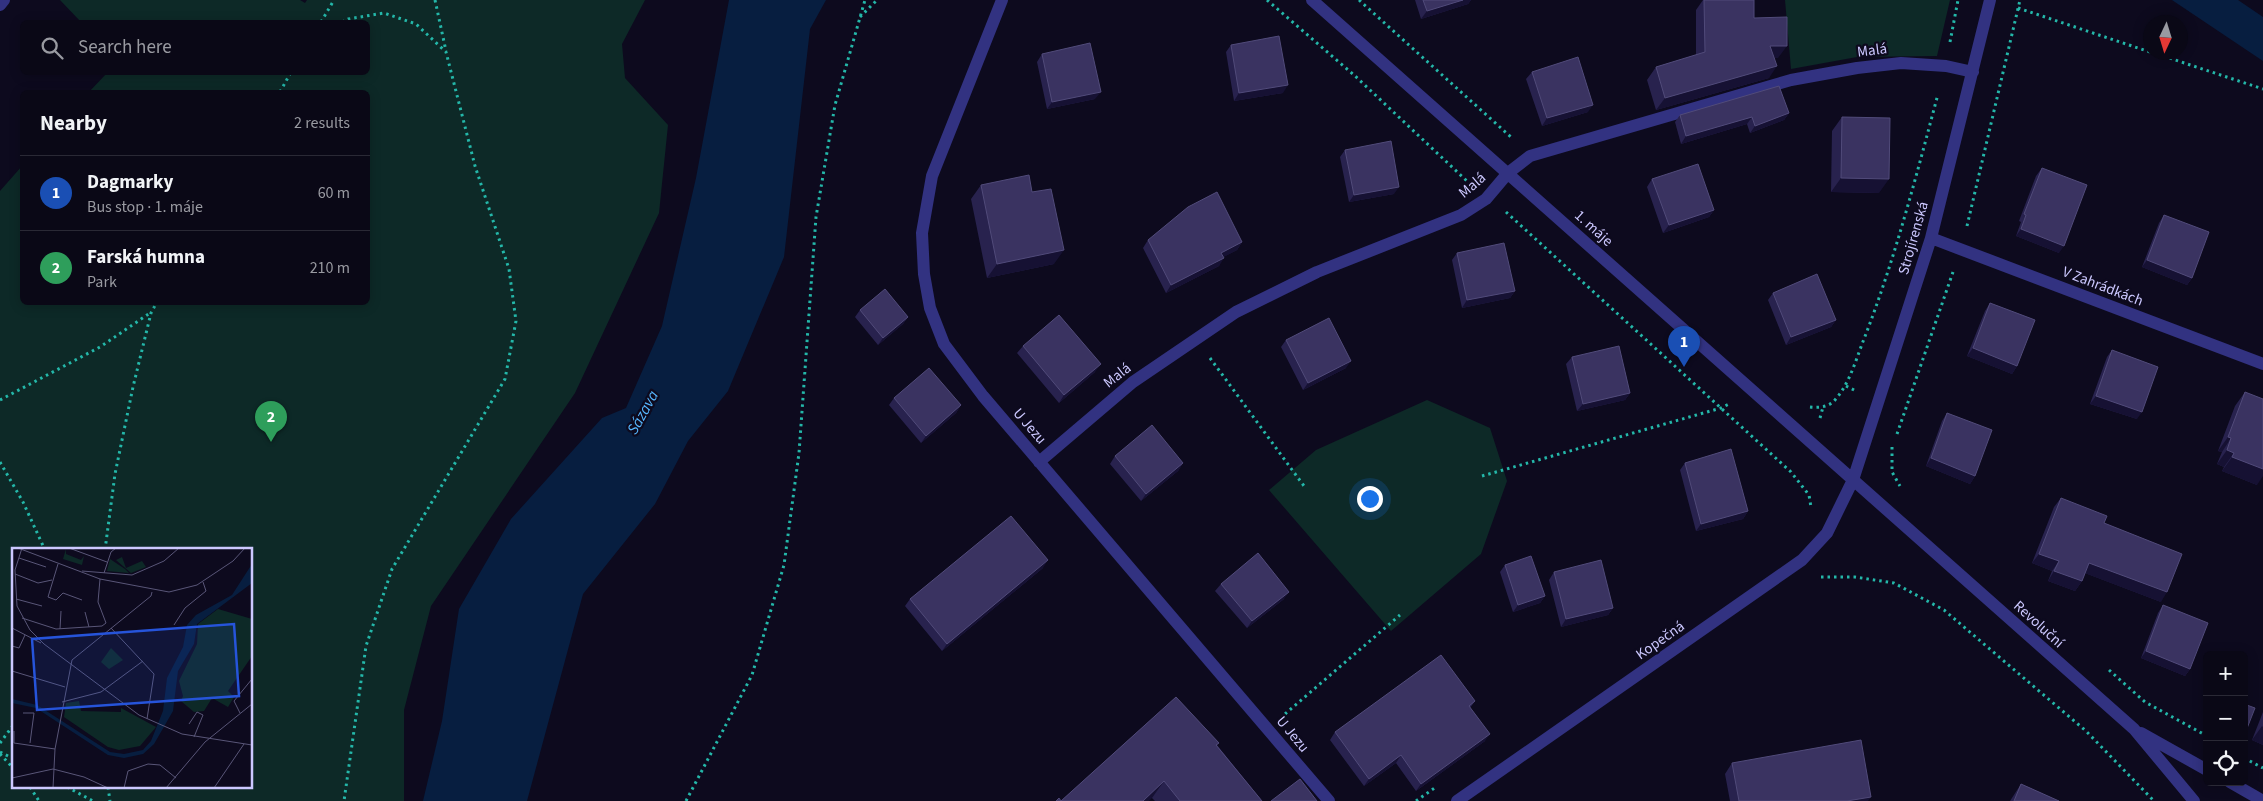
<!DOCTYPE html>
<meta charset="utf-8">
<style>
:root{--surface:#0a0816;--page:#13111f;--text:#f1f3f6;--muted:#999aa1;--line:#2a2935;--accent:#00e3f3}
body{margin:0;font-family:"Source Sans 3",sans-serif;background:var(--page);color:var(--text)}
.controls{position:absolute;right:15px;bottom:15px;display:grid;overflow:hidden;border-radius:8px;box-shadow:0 2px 12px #0003}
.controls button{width:45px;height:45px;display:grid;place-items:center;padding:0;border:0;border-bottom:1px solid var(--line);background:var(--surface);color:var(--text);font:25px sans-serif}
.compass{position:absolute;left:2143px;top:15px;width:45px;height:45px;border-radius:50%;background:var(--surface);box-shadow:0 2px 12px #0003;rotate:184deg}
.you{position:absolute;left:1369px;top:498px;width:18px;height:18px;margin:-12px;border:4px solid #fff;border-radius:50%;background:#1a73e8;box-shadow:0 0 0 8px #1a73e833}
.badge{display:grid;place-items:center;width:32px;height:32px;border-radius:50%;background:var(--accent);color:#fff;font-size:16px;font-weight:700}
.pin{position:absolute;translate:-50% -41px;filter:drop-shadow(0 1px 2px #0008)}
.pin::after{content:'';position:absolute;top:26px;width:18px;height:15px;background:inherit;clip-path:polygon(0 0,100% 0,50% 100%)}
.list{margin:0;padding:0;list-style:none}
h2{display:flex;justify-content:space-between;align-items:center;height:65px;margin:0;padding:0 20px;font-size:21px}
h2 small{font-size:16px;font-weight:400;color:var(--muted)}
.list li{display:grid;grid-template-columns:32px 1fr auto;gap:15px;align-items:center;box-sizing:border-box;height:75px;padding:0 20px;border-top:1px solid var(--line)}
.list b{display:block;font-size:19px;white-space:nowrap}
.list p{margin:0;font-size:16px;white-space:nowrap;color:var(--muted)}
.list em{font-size:16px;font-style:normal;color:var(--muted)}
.icon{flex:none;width:28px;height:28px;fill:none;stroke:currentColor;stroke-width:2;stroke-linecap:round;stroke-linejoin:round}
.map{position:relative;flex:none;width:2263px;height:801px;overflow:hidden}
.search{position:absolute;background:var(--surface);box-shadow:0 2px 12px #0003;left:20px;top:20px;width:350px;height:55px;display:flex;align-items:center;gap:12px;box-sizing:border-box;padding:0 18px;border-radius:8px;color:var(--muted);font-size:19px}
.panel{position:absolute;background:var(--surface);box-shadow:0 2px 12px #0003;left:20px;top:90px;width:350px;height:215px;border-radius:8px}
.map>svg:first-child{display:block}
.green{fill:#0d2927;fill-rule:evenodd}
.water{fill:#071e40}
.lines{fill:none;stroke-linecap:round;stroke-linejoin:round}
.path{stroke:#24b7a9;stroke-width:3;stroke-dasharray:2.5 4;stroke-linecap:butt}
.minor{stroke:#323281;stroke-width:12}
.wall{fill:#28224e}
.shaded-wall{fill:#161133}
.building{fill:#3a3361;stroke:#514b7a}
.labels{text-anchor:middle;stroke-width:4.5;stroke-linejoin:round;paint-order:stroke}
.street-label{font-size:15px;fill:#ccc8ff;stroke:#0d0a1e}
.water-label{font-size:16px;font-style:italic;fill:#56b7ff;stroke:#0d0a1e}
.inset-road{fill:none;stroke:#595678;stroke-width:1}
.view{fill:#2654da;fill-opacity:0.15;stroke:#2654da;stroke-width:2.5}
.inset-edge{fill:none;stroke:#ccc8ff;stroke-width:2.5}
</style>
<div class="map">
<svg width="2263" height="801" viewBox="0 0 2263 801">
<rect width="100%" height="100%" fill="#0d0a1e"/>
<path class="green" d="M60,0H300L305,3L307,0H645L622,44L625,78L668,125L659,213L575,393L431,606L404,710V801H0V191L22,166V302H368V92H89L107,73L368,72V22H81ZM14,550H251V787H14Z
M1785,0H1950L1937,56L1857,57L1791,69Z
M1427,400L1490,428L1507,481L1481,554L1391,631L1269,490L1316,450Z"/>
<path class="water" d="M729,0H826L810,29L784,257L728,391L688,441L655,504L583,594L527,801H423L442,721L459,609L511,519L602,418L626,408L662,326L696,178Z
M2172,0H2238L2263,17V61Z"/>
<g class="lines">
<path class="path" d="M435,0L446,51
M1267,0L1354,75L1468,182
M1359,0L1512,138
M2018,8L2150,52
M860,17L877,0
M321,22L334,0
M342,22L348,19L384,13L416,24L446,52L475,166L509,269L516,321L505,379L392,569L366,646L344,801
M1950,42L1958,0
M2151,52L2263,89
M280,92L291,72
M1506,212L1791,472L1809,495L1811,507
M1967,226L2020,0
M1210,358L1304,486
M1846,386L1856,391
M0,400L100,347L150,313
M1810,407C1819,408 1829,407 1835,400C1850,383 1856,359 1864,339C1895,259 1916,177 1938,94
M1820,418L1823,407
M1897,434L1953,272
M1892,447V472L1900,486
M0,462L23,502L45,550
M1482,476L1721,408L1731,403
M105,550L115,474L133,387L151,313L157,302
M1821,577H1855L1894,583L1944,610L2086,731L2154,801
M2109,670L2145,702L2207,736
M1285,714L1400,615
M0,743L14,724
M0,752L14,759
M0,754L14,769
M2244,758L2263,768
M30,787L39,801
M67,787L93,801
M108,787L110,801
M686,801L752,675L784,565L799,453L816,217L835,105L865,0
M1416,801L1436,787"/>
<path class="minor" d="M1002,0L932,176L922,233L924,274L930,308L944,344L983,396L1329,801
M1312,0L2134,729L2194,801
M0,5L4,0
M1931,238L2263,364
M1039,462L1133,382L1236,312L1317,272L1461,215L1486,199L1508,173L1530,156L1791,80L1857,68L1901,63L1946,66L1973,72
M2141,733L2207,770
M2230,782L2263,801
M1457,801L1802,560L1827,533L1853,480L1931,238L1990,0"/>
</g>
<path class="wall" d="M1415,0H1471L1468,4L1421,19Z
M1703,0H1754V18L1778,58H1775L1769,78L1656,110L1647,80L1656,67L1696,55V10Z
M1231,45L1283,93L1234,101L1226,52Z
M1042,54L1095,99L1047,109L1037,62Z
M1532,72L1588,112L1542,126L1526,79Z
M1789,113L1784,120L1750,133L1747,124L1681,144L1675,122L1680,115Z
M1842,117L1879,193L1831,192L1832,131Z
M1345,150L1394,194L1349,202L1340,157Z
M2042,168L2059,253L2016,236L2021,222L2019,221L2036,176Z
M1652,179L1714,210L1709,217L1663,233L1647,187Z
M981,185L1032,192L1054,264L987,278L971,199Z
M2164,215L2192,278L2187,285L2142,267L2159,223Z
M1148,240L1242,242L1237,250L1223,257L1219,266L1166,293L1143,248Z
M1457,253L1515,291L1510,298L1462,308L1452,260Z
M1773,293L1836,320L1831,327L1786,345L1768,300Z
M1990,303L2017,366L2012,374L1967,356L1985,311Z
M860,310L908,317L903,324L878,345L855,317Z
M1286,340L1346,368L1303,390L1281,347Z
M1023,346L1095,372L1059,403L1017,353Z
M2112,350L2137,419L2090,404L2107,357Z
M1572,357L1630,393L1625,400L1577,411L1566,364Z
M2245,392L2257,485L2222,471L2224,467L2217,464L2222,452L2218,451L2235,406Z
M894,398L961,405L956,413L921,443L889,405Z
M1947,413L1975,476L1970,484L1926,466L1942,421Z
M1115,456L1183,463L1178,471L1141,501L1110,464Z
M1685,463L1748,511L1743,519L1696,531L1680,470Z
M2061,498L2104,523L2161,602L2085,573L2082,581L2075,591L2048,581L2052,571L2032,563L2054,507Z
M1505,565L1545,596L1540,603L1513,612L1500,572Z
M1043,568L942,651L905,606L910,599Z
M1554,572L1613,608L1608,615L1561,627L1549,580Z
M1221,584L1284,599L1247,628L1215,591Z
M2163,605L2190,669L2185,676L2141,658L2158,613Z
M1475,701L1470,708L1485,741L1416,791L1396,763L1364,786L1330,740L1335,732Z
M2263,712V745L2252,740Z
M1219,743L1217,745L1262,801H1155L1152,798L1061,801Z
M1732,763L1868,801H1730L1725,774Z
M2021,784L2059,801H2010Z"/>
<path class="shaded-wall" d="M1463,0H1471L1468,4L1421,19L1427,11Z
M1770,46H1787L1778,58H1762Z
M1777,66L1769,78L1656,110L1665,98Z
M1288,85L1283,93L1234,101L1239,93Z
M1101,92L1095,99L1047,109L1052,102Z
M1593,105L1588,112L1542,126L1547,118Z
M1789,113L1784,120L1750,133L1755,126Z
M1752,117L1747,124L1681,144L1686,136Z
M1841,178L1889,179L1879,193L1831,192Z
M1399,187L1394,194L1349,202L1354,195Z
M1714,210L1709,217L1663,233L1669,225Z
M2021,229L2064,246L2059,253L2016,236Z
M1242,242L1237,250L1216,261L1221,253Z
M1064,250L1054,264L987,278L997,264Z
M1224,258L1219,266L1166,293L1171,285Z
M2147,260L2192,278L2187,285L2142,267Z
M1515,291L1510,298L1462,308L1467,300Z
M908,317L903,324L878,345L883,338Z
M1836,320L1831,327L1786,345L1791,337Z
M1973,348L2017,366L2012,374L1967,356Z
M1351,361L1346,368L1303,390L1308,383Z
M1101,364L1095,372L1059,403L1064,395Z
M1630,393L1625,400L1577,411L1583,404Z
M2096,396L2142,412L2137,419L2090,404Z
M961,405L956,413L921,443L926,436Z
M2228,437L2231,438L2222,452L2218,451Z
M2227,450L2234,453L2224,467L2217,464Z
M2232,457L2263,469V476L2257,485L2222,471Z
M1931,458L1975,476L1970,484L1926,466Z
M1183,463L1178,471L1141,501L1146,494Z
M1748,511L1743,519L1696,531L1701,524Z
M2039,554L2059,561L2052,571L2032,563Z
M1048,560L1043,568L942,651L947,644Z
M2089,563L2167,592L2161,602L2082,572Z
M2054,571L2082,581L2075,591L2048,581Z
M1289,592L1284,599L1247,628L1252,621Z
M1545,596L1540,603L1513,612L1518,605Z
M1613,608L1608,615L1561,627L1566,619Z
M2146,651L2190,669L2185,676L2141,658Z
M2262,726L2263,727V745L2252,740Z
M1490,734L1485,741L1416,791L1421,784Z
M1401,755L1396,763L1364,786L1369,779Z
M1164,781L1152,798L1149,801H1143Z
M1871,797L1868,801H1847Z"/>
<path class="building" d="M1423,0H1463L1427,11Z
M1704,0H1754V18L1787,17V46H1770L1777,66L1665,98L1656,67L1705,52Z
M1279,36L1288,85L1239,93L1231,45Z
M1090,43L1101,92L1052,102L1042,54Z
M1578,57L1593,105L1547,118L1532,72Z
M1779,86L1789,113L1755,126L1752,117L1686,136L1680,115Z
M1842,117L1890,118L1889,179L1841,178Z
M1391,141L1399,187L1354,195L1345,150Z
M1698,164L1714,210L1669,225L1652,179Z
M2042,168L2087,185L2064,246L2021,229L2026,215L2024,214Z
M1029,175L1032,192L1051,189L1064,250L997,264L981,185Z
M1217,192L1242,242L1221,253L1224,258L1171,285L1148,240L1188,207Z
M2164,215L2209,232L2192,278L2147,260Z
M1504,243L1515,291L1467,300L1457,253Z
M1817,274L1836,320L1791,337L1773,293Z
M885,289L908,317L883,338L860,310Z
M1990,303L2035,320L2017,366L1973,348Z
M1059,315L1101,364L1064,395L1023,346Z
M1329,318L1351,361L1308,383L1286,340Z
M1619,346L1630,393L1583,404L1572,357Z
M2112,350L2158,367L2142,412L2096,396Z
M929,368L961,405L926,436L894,398Z
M2245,392L2263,399V469L2232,457L2234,453L2227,450L2231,438L2228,437Z
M1947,413L1992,430L1975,476L1931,458Z
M1152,425L1183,463L1146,494L1115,456Z
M1731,449L1748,511L1701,524L1685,463Z
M2061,498L2107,516L2104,523L2182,554L2167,592L2089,563L2082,581L2054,571L2059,561L2039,554Z
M1011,516L1048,560L947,644L910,599Z
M1258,553L1289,592L1252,621L1221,584Z
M1531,556L1545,596L1518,605L1505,565Z
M1601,560L1613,608L1566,619L1554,572Z
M2163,605L2208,623L2190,669L2146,651Z
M1441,655L1475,701L1469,706L1490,734L1421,784L1401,755L1369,779L1335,732Z
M1176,697L1219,743L1216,745L1262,801H1180L1164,781L1143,801H1056L1059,798L1061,801Z
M2244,704L2255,708L2244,736Z
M1861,740L1871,797L1847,801H1739L1732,763Z
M1300,779L1317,801H1271Z
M2021,784L2059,801H2014Z"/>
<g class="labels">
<g class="street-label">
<text transform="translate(1872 50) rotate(-7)" y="5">Malá</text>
<text transform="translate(1472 185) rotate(-40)" y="5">Malá</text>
<text transform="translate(1594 228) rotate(42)" y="5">1. máje</text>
<text transform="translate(1913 238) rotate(-74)" y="5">Strojírenská</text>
<text transform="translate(2103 286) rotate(21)" y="5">V Zahrádkách</text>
<text transform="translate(1117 375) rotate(-38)" y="5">Malá</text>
<text transform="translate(1030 426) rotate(49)" y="5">U Jezu</text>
<text transform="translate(2039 624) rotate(42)" y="5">Revoluční</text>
<text transform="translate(1660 640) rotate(-35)" y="5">Kopečná</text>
<text transform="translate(1293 734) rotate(50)" y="5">U Jezu</text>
</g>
<g class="water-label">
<text transform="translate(642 412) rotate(-61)" y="6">Sázava</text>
</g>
</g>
<g transform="translate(12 548)">
<rect width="240" height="240" fill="#0d0a1e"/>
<path d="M54,1V6L69,12L72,8L70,17L51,11ZM110,9L114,20L130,13L134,19L119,25L104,12ZM98,11L113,21L117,25L95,23ZM206,61L240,71V108L216,143L222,149L216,159L200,150L192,163L182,164L169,153L171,148L167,133L185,96L186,76ZM99,100L111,112L97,121L89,114ZM67,153L69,163L109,164V160L144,179L128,198L107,202L96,199L52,169L54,155Z" fill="#0d2927"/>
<path d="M240,16V35L185,76L182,96L166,123L161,163L142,196L131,206L112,210L96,207L24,160L0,155V151L25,157L98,204L112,206L131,202L139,193L151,163L155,130L171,99L175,77L184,67L220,47Z" fill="#071e40"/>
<path class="inset-road" d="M6,0L88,31L157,44L185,37L221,13L233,0M10,0L3,22L5,58L18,82L32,96L127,167L170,186L240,197M57,0L95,14M7,10L34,19M46,16L36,49L44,52L51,45L70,52M70,23L120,27L152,13L167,0M92,25L99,4L104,0M3,26L26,35L40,32M4,51L30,58M73,64L77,79M10,70L44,81L90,78L94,75L86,54L88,31M162,77L173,60L194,43L191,34M0,80L29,95M99,80L142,126L135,171M48,81L49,63M0,98L7,100L13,87M0,123L53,139M50,154L89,144L131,113M11,165H22L18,195M228,165L222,153L240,131M177,176L185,164L191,167L182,189M2,183V195L43,201M0,230L41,221L72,229L96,240M41,240L43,201L60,112L139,48L140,44M112,240L116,223L136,216L148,217L164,230M154,240L193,194L240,156M202,240L232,196"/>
<path class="view" d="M222,76L227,148L25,162L20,91Z"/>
<rect width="240" height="240" class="inset-edge"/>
</g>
</svg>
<div class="controls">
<button>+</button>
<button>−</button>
<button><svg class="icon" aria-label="locate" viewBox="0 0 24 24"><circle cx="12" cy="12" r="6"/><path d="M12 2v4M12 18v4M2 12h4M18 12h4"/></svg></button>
</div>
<svg class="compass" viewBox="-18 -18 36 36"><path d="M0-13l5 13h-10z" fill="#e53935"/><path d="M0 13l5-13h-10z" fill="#999aa1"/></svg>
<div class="you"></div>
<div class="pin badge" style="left:1684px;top:367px;background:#1a4fb4">1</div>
<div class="pin badge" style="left:271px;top:442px;background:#2e9e5b">2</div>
<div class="search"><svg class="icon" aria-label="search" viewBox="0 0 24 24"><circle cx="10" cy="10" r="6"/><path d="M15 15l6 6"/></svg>Search here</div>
<section class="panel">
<h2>Nearby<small>2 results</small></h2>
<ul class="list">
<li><span class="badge" style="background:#1a4fb4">1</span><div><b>Dagmarky</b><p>Bus stop · 1. máje</p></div><em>60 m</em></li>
<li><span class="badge" style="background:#2e9e5b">2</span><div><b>Farská humna</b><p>Park</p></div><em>210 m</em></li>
</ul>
</section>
</div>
